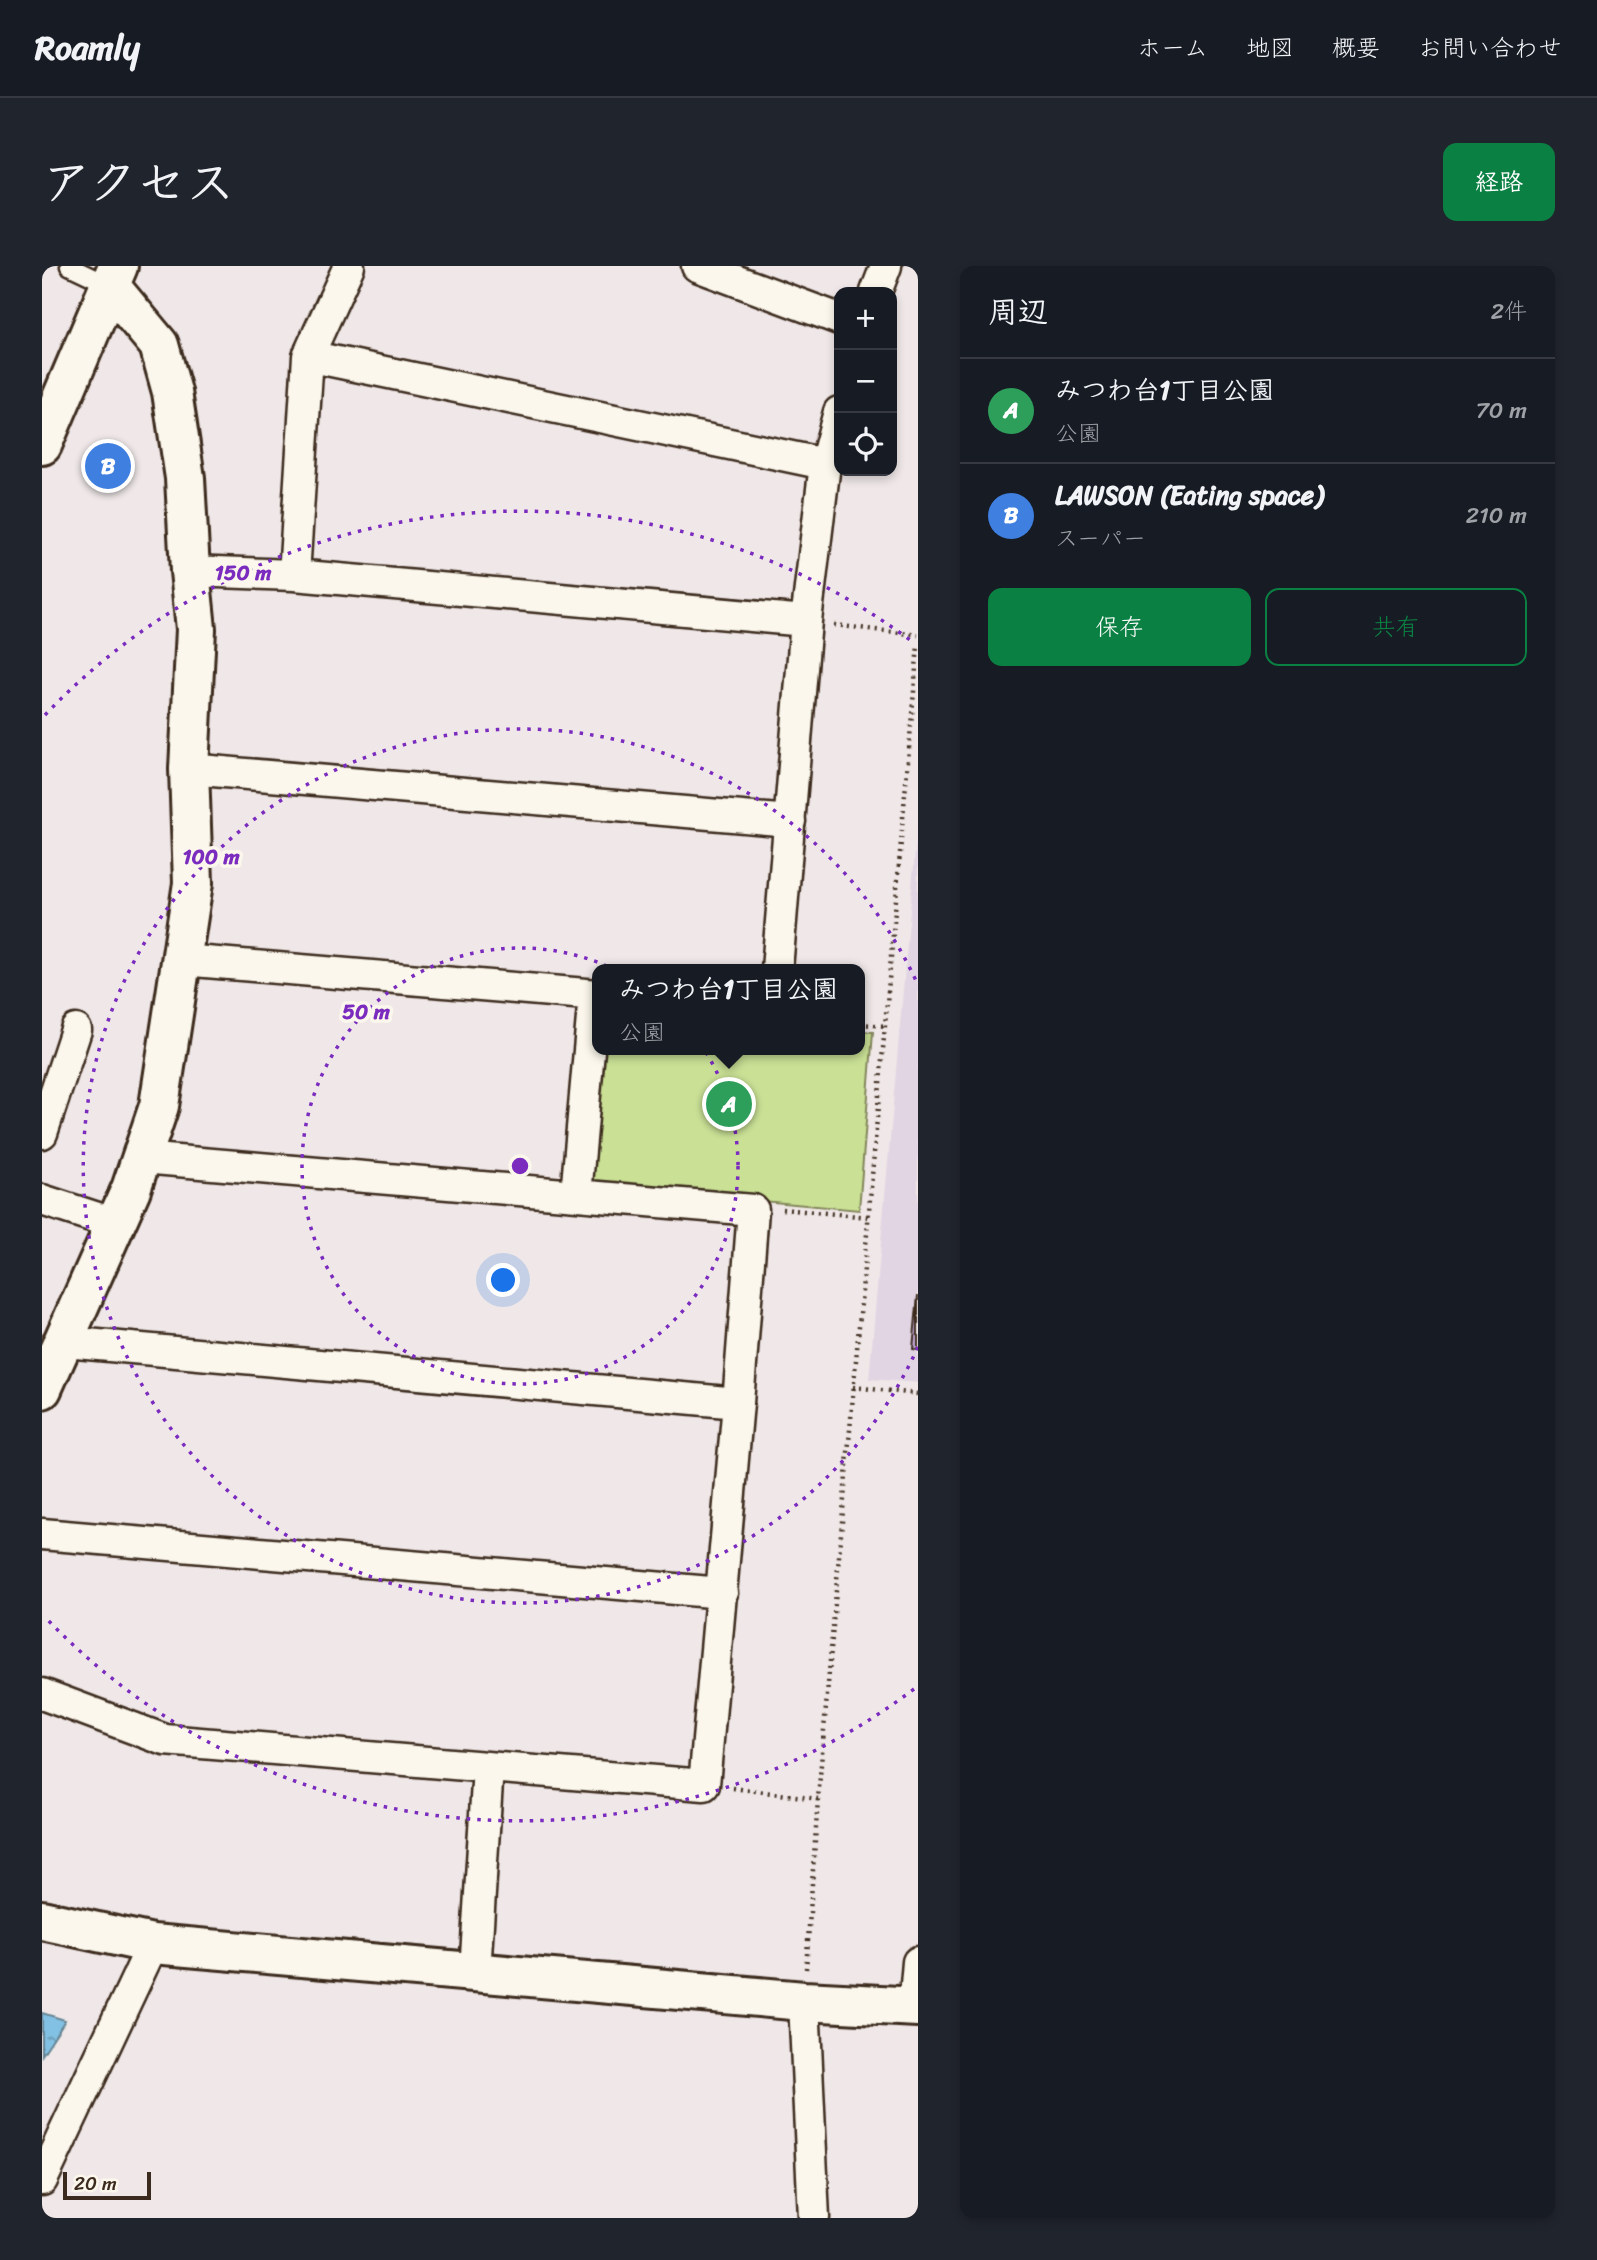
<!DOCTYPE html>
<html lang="ja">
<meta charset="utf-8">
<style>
:root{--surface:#171b24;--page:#20242c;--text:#f1f3f6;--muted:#9ea1a6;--line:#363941;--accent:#0b8043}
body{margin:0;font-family:Sriracha,"Klee One",sans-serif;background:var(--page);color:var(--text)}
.controls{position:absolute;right:21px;top:21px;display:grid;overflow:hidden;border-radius:14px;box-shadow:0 4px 10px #0003}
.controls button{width:63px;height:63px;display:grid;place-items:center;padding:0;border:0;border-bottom:2px solid var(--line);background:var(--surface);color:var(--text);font:35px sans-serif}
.scale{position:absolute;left:21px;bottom:18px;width:88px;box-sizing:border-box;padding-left:7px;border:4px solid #3b2a1e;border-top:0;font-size:19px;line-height:24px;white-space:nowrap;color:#3b2a1e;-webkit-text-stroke:5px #fbf7ec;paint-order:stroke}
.you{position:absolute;left:462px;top:1015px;width:24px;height:24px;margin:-18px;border:5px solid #fff;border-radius:50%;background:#1a73e8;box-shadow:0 0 0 10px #1a73e833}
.badge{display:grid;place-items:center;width:46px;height:46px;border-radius:50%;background:var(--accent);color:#fff;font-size:23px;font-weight:700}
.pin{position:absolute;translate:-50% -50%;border:4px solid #fff;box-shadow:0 2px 7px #0006}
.popup{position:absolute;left:550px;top:698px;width:273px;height:91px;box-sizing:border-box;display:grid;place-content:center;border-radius:14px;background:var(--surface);filter:drop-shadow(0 2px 5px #0005);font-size:23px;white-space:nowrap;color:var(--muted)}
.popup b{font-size:26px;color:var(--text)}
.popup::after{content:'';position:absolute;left:50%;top:100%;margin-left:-14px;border:14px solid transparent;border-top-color:var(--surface)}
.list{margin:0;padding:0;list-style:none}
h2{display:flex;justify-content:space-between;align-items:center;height:91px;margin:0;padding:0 28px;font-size:30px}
h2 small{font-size:23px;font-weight:400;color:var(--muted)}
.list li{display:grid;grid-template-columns:46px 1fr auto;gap:21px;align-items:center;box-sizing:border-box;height:105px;padding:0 28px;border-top:2px solid var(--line)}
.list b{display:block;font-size:26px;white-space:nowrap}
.list p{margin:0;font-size:23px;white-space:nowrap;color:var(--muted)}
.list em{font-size:23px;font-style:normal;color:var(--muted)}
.actions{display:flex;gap:14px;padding:21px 28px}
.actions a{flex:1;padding:16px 0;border:2px solid var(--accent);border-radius:14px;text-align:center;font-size:24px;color:var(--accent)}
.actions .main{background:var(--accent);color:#fff}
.icon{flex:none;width:38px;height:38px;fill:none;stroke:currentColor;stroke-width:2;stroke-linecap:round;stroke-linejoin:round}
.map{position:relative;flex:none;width:876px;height:1952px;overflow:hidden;border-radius:14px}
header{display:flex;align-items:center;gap:42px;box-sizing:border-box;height:98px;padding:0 35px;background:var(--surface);border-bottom:2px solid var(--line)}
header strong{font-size:33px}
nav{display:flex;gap:38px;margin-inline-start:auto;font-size:24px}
.intro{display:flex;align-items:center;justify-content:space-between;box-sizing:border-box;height:168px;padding:0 42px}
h1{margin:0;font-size:49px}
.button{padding:18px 32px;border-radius:14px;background:var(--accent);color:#fff;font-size:24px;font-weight:700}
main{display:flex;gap:42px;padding:0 42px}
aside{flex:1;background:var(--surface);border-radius:14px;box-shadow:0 4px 10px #0003}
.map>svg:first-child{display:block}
.built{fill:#e2d5e3}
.green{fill:#c9e095;stroke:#82855a;stroke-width:2}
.water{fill:url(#water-ripples);stroke:#668594;stroke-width:2}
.building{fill:#c3aad8;stroke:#3b2a1e;stroke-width:2}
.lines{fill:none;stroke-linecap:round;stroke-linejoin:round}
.lane-casing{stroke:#3b2a1e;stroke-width:21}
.street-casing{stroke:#3b2a1e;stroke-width:35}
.secondary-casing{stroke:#3b2a1e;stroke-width:44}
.path{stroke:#3b2a1e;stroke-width:4.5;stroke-dasharray:2 5;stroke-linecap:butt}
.lane{stroke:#fbf7ec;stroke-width:16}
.street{stroke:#fbf7ec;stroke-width:30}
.secondary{stroke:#fbf7ec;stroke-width:38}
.ring{fill:none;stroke:#7b2cbf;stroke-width:3.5;stroke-dasharray:3.5 7}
.centre{fill:#7b2cbf;stroke:#fbf7ec;stroke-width:3.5}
.ring-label{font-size:21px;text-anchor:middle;font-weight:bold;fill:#7b2cbf;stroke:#fbf7ec;stroke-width:7;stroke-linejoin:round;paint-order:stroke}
</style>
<header>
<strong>Roamly</strong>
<nav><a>ホーム</a><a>地図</a><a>概要</a><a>お問い合わせ</a></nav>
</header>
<div class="intro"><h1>アクセス</h1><a class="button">経路</a></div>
<main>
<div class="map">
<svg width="876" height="1952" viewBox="0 0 876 1952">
<defs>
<pattern id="water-ripples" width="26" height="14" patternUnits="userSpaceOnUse" patternTransform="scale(1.75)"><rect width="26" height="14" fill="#82c1e3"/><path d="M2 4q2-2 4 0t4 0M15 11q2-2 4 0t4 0" fill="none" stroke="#6c9db7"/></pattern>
</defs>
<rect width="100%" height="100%" fill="#f0e8e8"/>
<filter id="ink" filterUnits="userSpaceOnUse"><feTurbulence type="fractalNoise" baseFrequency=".0143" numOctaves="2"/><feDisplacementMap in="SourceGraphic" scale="14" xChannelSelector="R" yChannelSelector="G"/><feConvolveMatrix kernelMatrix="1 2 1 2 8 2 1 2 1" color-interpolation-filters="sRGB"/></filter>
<g filter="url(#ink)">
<path class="built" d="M876,552V1117L827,1113Z"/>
<path class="green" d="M818,765L831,766L817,944L551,919L542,910L556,784H818Z"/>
<path class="water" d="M0,1747L23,1754L0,1789Z"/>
<path class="building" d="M876,1029V1084L871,1083Z"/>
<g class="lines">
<g class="lane-casing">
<path id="lane" d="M27,0L67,19"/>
</g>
<g class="street-casing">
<path id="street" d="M655,0L797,53
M834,26L844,0
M266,90L783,198
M148,305L252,309L764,355
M252,309L266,90L307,0
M147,503L748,555
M140,694L556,729
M735,703L764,355L783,198L797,146
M0,867L34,764
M534,929L552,729
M0,934L74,958
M23,1076L696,1137
M0,1268L680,1327
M0,1428L123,1474L662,1519L696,1137L711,944L100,892
M433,1706L446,1501
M762,1735L772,1952
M872,1741L876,1696
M0,1914L111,1678"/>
</g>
<g class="secondary-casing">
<path id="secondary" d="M0,179L76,0
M0,1123L89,923L117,840L151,617L147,503L154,363L148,305L143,212L130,126L117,79L67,19
M0,1654L111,1678L762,1735L876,1741"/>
</g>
<path class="path" d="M792,359L876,369
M818,758L844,760
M740,943L827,951
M811,1121L876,1128
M691,1522L776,1533
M764,1703L776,1533L876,379"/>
<use href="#lane" class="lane"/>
<use href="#street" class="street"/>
<use href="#secondary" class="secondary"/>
</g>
</g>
<g class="ring">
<circle cx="478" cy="900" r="218"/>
<path d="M876 1081A437 437 0 1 1 876 719"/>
<path d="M872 1423A655 655 0 0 1 3 1351M3 449A655 655 0 0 1 872 377"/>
</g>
<circle cx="478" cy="900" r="10" class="centre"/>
<g class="ring-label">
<text x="201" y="314">150 m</text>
<text x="169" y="598">100 m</text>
<text x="324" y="753">50 m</text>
</g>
</svg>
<div class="controls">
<button>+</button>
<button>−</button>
<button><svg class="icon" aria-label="locate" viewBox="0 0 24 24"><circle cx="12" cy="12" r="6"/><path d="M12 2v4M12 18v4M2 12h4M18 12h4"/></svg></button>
</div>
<div class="scale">20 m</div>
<div class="you"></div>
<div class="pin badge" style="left:687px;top:838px;background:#2e9e5b">A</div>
<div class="popup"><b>みつわ台1丁目公園</b>公園</div>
<div class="pin badge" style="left:66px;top:200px;background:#3f7fe0">B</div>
</div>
<aside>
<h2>周辺<small>2件</small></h2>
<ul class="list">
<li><span class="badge" style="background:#2e9e5b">A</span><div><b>みつわ台1丁目公園</b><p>公園</p></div><em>70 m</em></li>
<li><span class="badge" style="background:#3f7fe0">B</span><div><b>LAWSON (Eating space)</b><p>スーパー</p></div><em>210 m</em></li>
</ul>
<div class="actions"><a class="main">保存</a><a>共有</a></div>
</aside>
</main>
